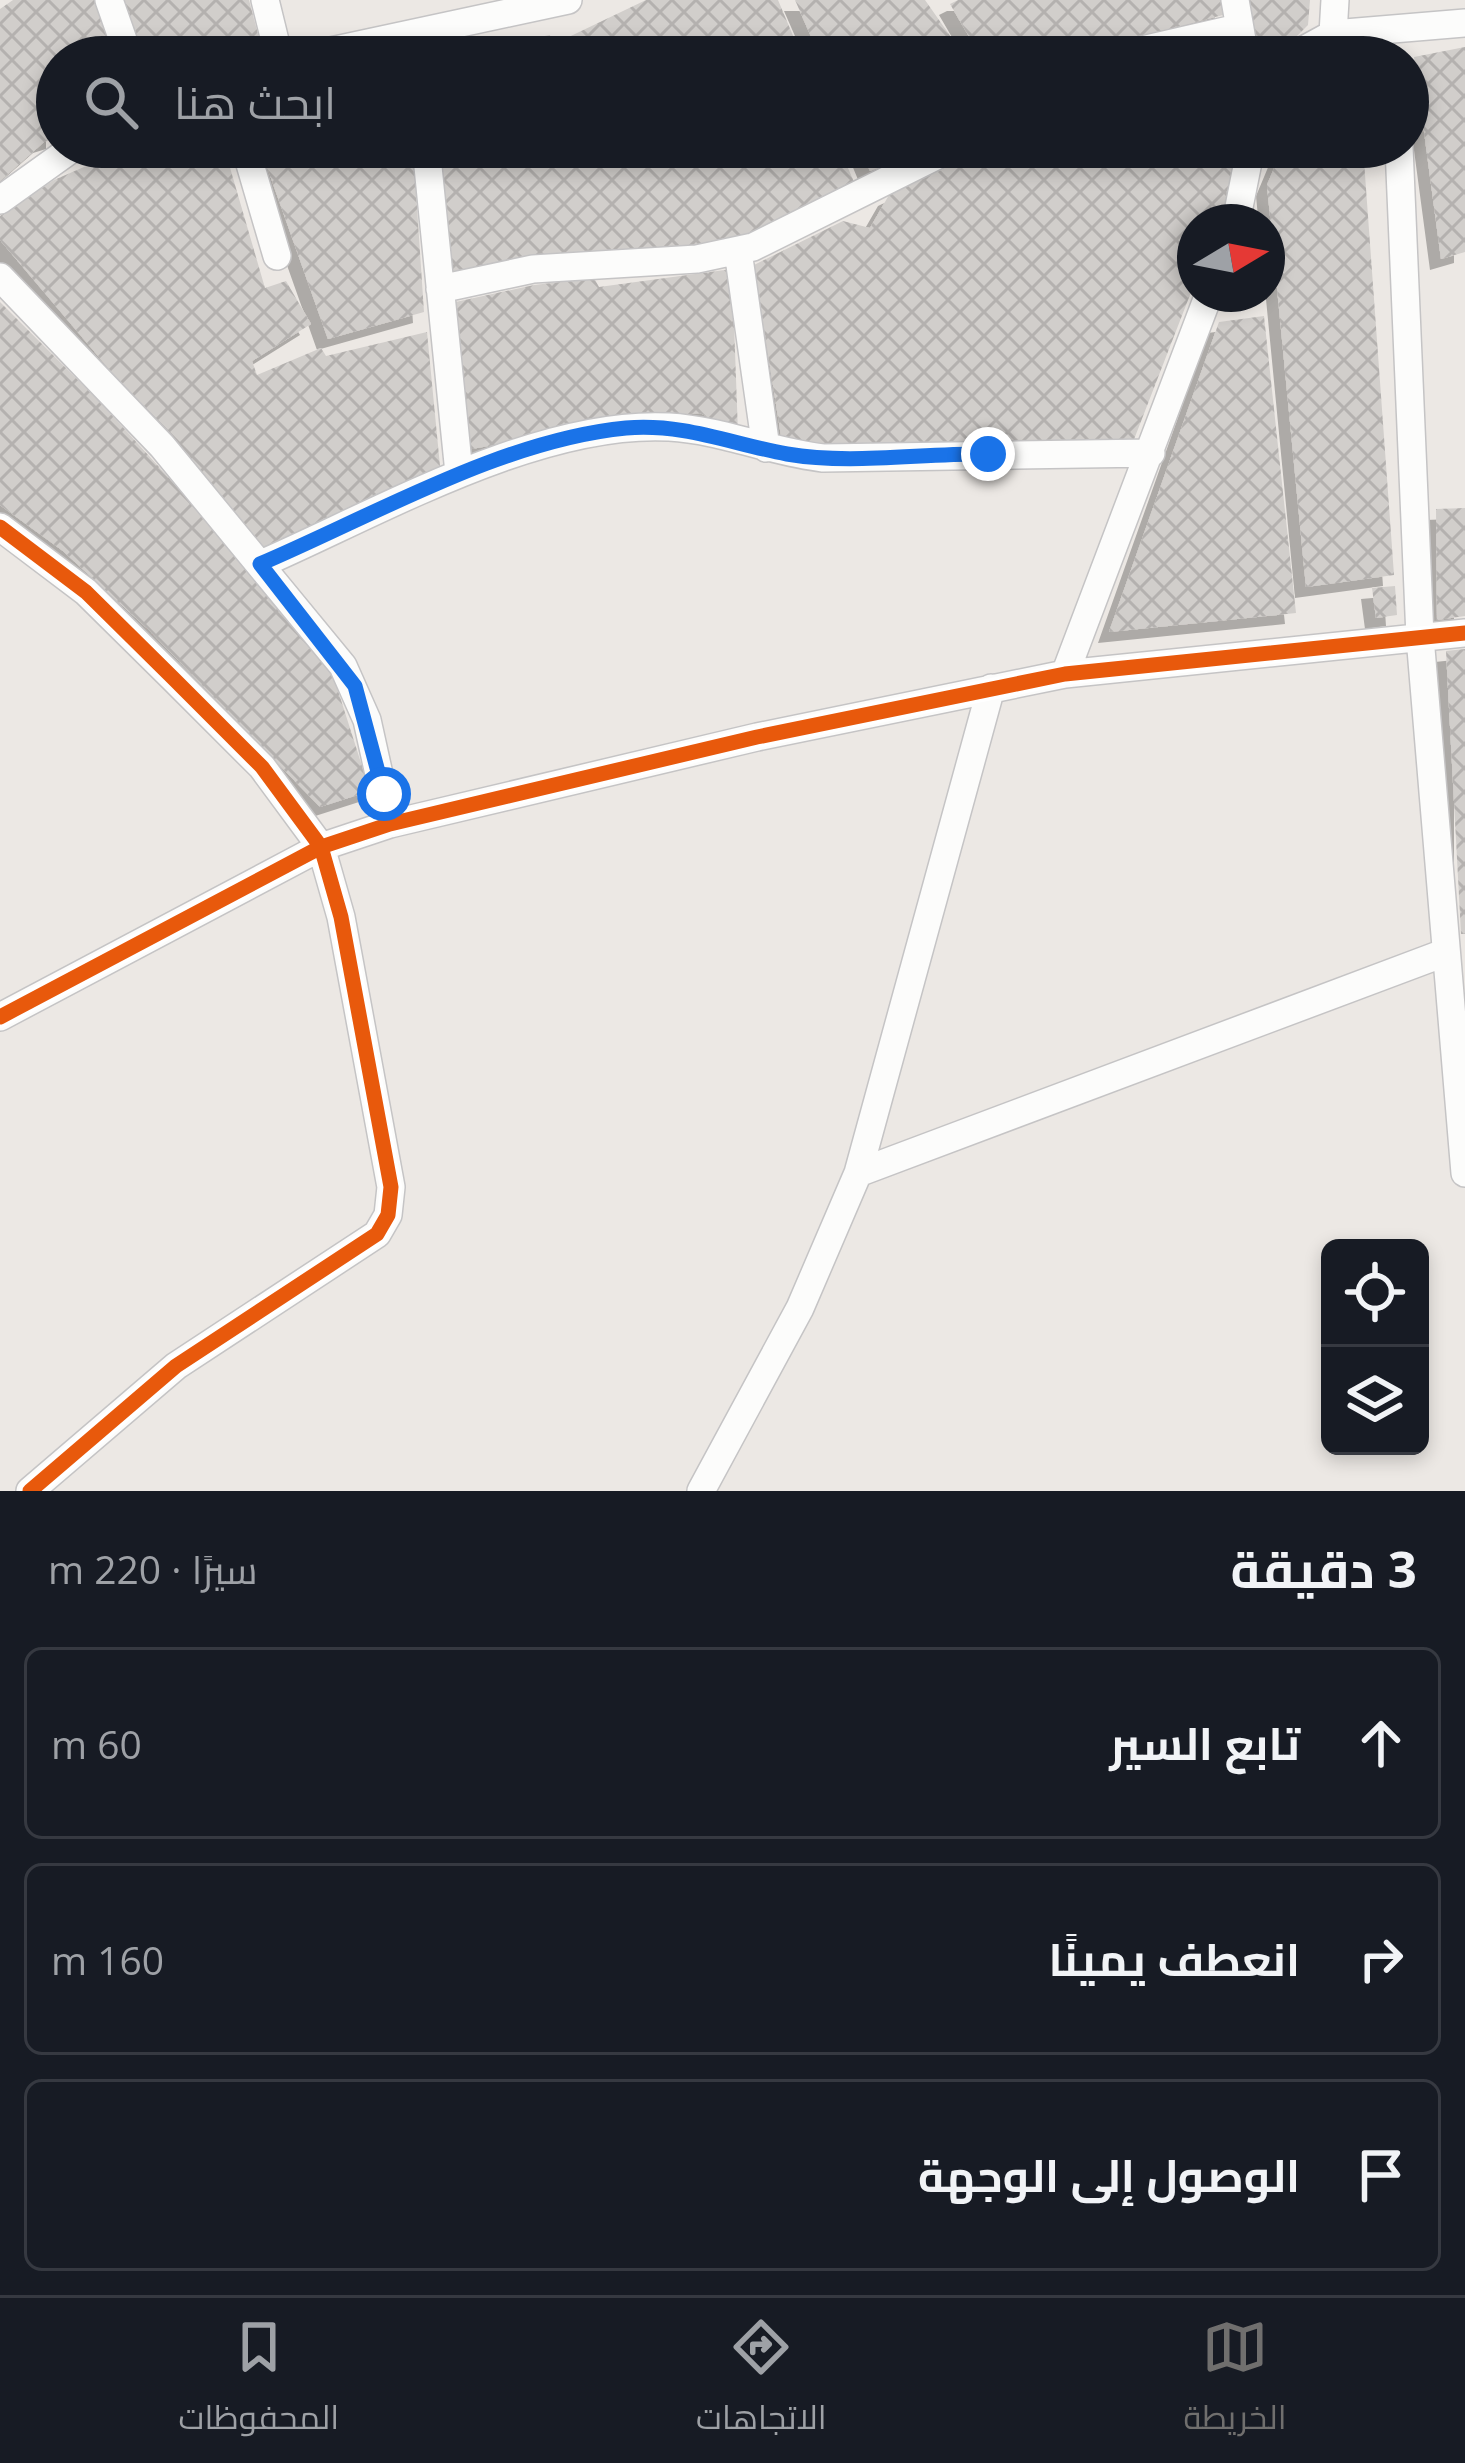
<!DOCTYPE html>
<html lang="ar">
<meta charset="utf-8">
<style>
:root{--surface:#171b24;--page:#242831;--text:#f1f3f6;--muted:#9ea1a6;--line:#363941;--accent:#706f6e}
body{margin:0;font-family:"Open Sans",Cairo,sans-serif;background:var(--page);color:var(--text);direction:rtl}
.controls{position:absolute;right:36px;bottom:36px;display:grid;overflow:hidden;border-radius:18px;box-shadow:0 6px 18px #0003}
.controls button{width:108px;height:108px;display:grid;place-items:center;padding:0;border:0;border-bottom:3px solid var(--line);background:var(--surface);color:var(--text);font:60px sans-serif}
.compass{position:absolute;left:1177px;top:204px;width:108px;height:108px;border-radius:50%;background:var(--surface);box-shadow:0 6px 18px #0003;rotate:80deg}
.stop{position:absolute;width:36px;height:36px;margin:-27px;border:9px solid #1a73e8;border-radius:50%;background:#fff}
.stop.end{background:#1a73e8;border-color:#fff;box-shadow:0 3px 12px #0008}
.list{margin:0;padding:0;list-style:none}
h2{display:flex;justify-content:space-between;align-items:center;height:156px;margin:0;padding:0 48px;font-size:51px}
h2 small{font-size:39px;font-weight:400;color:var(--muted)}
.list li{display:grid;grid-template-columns:78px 1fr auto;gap:36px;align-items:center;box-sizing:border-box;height:192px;margin:0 24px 24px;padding:0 24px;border:3px solid var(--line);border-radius:18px}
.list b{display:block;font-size:45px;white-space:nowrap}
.list em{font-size:39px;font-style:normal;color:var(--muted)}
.icon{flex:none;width:66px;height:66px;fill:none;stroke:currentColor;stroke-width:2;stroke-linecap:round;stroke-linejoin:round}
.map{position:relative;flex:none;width:1465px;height:1491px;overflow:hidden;direction:ltr}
.search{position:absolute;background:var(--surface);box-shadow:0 6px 18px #0003;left:36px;right:36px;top:36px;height:132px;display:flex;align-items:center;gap:30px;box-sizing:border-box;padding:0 42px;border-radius:66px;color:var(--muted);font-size:45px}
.sheet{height:804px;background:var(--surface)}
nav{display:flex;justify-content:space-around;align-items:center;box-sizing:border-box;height:168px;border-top:3px solid var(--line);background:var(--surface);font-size:33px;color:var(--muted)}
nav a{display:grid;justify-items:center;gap:6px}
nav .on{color:var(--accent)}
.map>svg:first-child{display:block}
.building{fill:url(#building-cross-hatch);filter:url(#shadow)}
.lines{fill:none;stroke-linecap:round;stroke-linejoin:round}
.street-casing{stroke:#c5c4c5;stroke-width:30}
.street{stroke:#fcfcfb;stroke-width:27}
.cycleway-casing{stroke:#fff;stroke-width:22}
.cycleway{stroke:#e8590c;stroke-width:15}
.route{stroke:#1a73e8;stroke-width:15}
</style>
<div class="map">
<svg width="1465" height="1491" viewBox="0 0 1465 1491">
<defs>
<pattern id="building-cross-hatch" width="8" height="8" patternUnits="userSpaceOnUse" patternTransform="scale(3)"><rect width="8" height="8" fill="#d1cecb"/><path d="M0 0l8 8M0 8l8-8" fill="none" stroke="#b4b1af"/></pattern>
<filter id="shadow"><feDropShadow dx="-11" dy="11" stdDeviation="0" flood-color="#0004"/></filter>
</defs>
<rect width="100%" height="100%" fill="#ece8e4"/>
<path class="building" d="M13,0H99L119,57H57V138L44,142L0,181V9Z
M120,0H249L264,57H139Z
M646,0H778L802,57H436L550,35L552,45Z
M795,0H925L965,57H820Z
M958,0H1225L1227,14L1058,57H981L950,4Z
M1241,0H1310L1308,25L1290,43H1262L1243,27Z
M1465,47V252L1441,259L1414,57Z
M130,147H224L265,288L286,281L311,324L252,361L257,375L321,348L326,356L427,332L440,466L411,491L263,551L0,240V216L19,203L54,180Z
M260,147H413L424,312L328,339Z
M436,147H839L854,182L746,241L453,277Z
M860,147H929L870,171Z
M989,147H1234L1230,191L1218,222H1195V282L1133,442L798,449L781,436L754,265L843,221L870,228L889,195Z
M1283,147H1363L1394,575L1306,587L1267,185Z
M732,269L738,433L700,413L638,419L466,450L451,303L534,285L594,278L599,287Z
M0,302L99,401L271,590L334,678L370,791L320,807L149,630L63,551L0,505Z
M1264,316L1296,613L1109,632L1219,322Z
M1465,508V616L1437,620L1436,509Z
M1395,586L1397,615L1376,618L1372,588Z
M1465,649V934H1461L1446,651Z"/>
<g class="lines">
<g class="street-casing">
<path id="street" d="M109,0L129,57
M265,0L279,57
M1235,0L1245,57
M1333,34L1335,0
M303,57L568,0
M1112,57L1238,28
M1291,57L1333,34L1465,23
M245,147L277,256
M426,147L459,473
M1399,147L1420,637L1465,1173
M0,200L74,147
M1236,222L1251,147
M738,251L766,448
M0,277L162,446L343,666L367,720L390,824
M440,289L533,269L697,259L753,247L954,147
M0,527L86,592L173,678L262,767L321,847L341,917L391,1187L388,1215L377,1234L176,1366L30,1491
M261,564C380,512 538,420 669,427C722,430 771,452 823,458L1151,453
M1065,674L1209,294
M0,1017L321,847L390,824L757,737L1065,674L1465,633
M858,1173L1444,953
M701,1491L800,1308L858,1173L991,688"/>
</g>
<use href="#street" class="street"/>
<g class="cycleway-casing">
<path id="cycleway" d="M0,527L86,592L173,678L262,767L321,847L341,917L391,1187L388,1215L377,1234L176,1366L30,1491
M0,1017L321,847L390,824L757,737L1065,674L1465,633"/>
</g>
<use href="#cycleway" class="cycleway"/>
</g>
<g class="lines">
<path class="route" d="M384,794L355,686L260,564C375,515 502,440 626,428C684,423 732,444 787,454C851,465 922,453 988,454"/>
</g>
</svg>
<div class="controls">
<button><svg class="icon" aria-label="locate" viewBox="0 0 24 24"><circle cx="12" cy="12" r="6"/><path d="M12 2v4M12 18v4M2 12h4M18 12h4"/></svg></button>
<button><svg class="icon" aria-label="layers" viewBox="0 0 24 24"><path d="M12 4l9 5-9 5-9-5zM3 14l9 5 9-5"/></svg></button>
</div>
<svg class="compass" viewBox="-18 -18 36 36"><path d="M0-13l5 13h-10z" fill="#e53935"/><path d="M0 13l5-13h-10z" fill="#9ea1a6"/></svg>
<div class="stop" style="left:384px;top:794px"></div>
<div class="stop end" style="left:988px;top:454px"></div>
<div class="search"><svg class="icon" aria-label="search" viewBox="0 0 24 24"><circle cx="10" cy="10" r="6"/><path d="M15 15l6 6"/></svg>ابحث هنا</div>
</div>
<section class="sheet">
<h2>3 دقيقة<small>سيرًا · 220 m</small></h2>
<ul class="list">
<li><svg class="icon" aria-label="ahead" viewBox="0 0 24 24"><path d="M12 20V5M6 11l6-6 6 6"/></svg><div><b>تابع السير</b></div><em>60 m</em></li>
<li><svg class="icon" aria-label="right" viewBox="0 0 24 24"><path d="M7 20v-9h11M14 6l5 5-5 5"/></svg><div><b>انعطف يمينًا</b></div><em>160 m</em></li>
<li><svg class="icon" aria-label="arrive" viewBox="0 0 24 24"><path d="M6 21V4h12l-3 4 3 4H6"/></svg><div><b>الوصول إلى الوجهة</b></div></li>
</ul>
</section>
<nav>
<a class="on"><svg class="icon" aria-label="map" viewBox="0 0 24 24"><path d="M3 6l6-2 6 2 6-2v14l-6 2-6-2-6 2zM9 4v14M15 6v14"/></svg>الخريطة</a>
<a><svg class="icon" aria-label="directions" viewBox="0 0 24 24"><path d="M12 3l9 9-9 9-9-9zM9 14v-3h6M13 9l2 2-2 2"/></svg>الاتجاهات</a>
<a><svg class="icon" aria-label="saved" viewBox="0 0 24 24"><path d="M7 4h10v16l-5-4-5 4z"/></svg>المحفوظات</a>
</nav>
